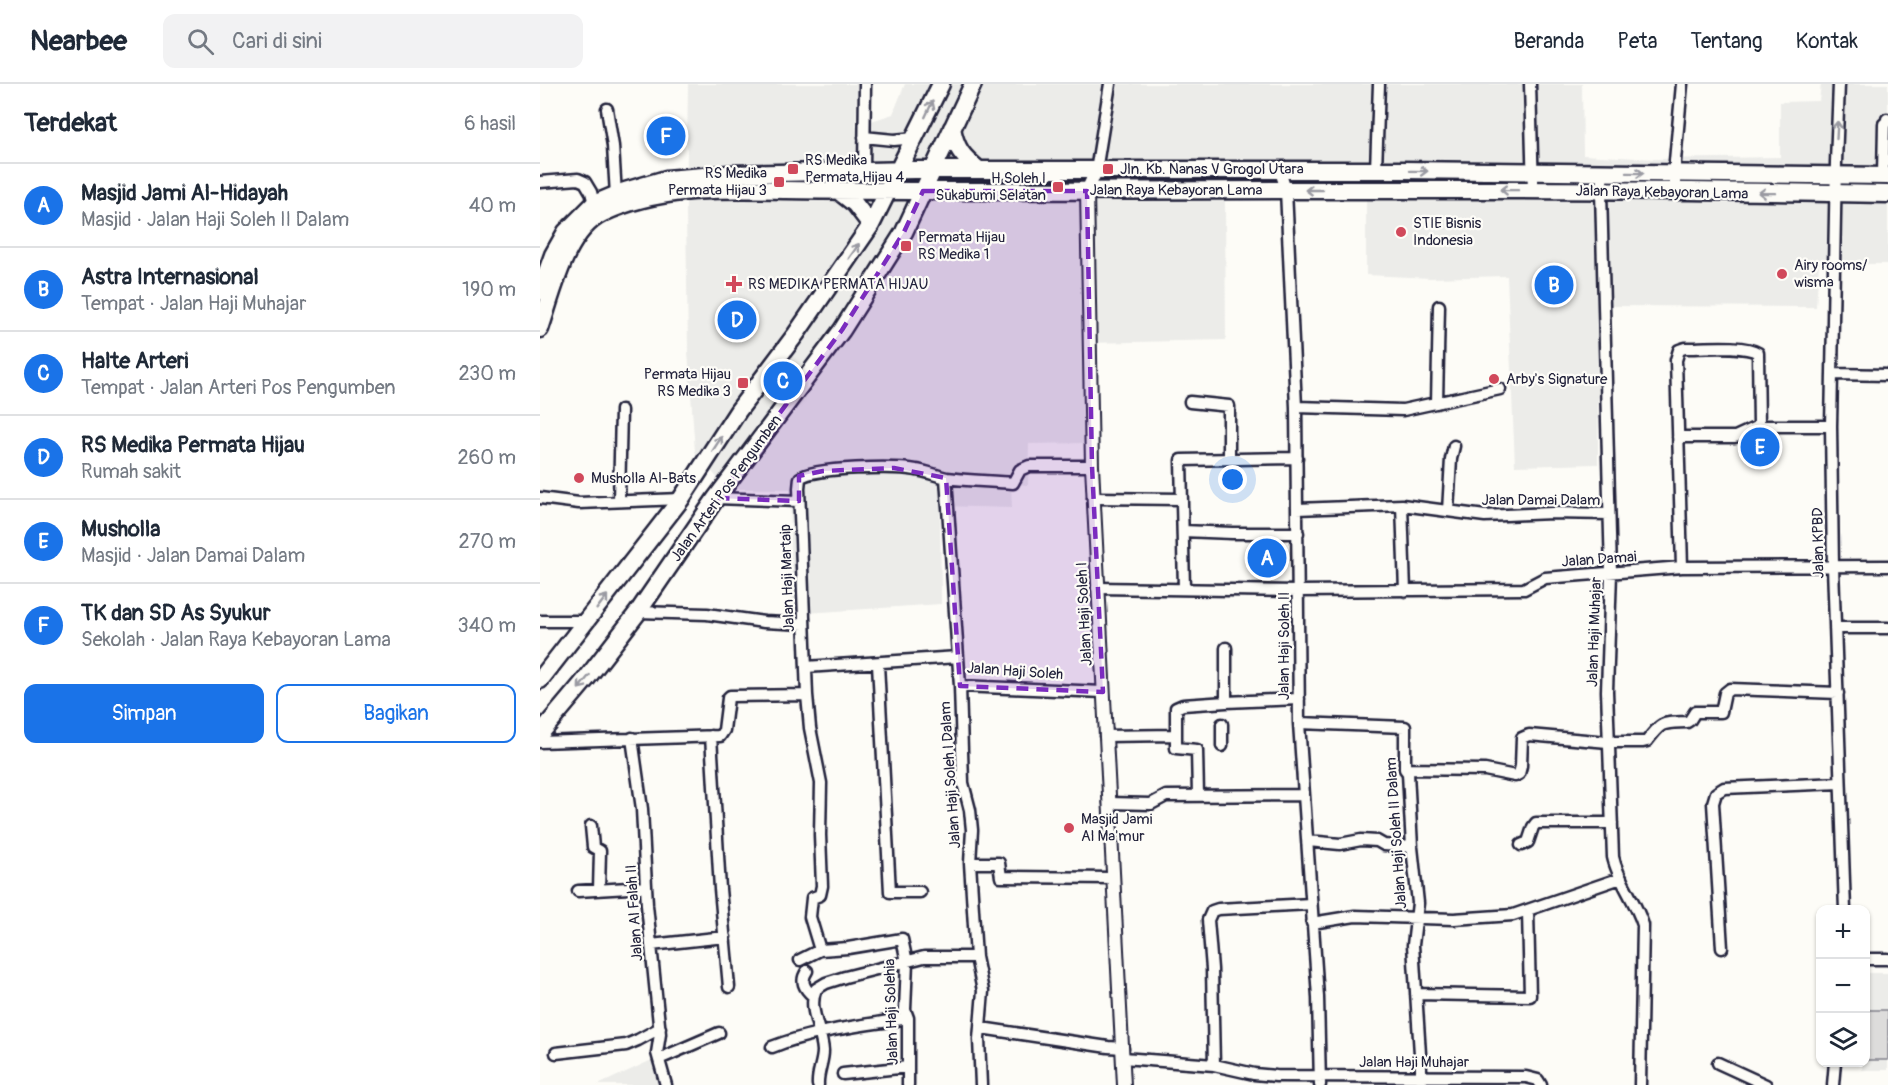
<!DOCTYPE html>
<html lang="id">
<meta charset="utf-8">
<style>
:root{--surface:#fff;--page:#f2f2f3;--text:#1f2937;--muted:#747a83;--line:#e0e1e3;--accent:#1a73e8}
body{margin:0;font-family:Pangolin,sans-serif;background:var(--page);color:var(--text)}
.controls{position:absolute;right:18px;bottom:18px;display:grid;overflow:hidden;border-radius:12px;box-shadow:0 2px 4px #0004}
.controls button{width:54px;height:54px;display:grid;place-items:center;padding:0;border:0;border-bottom:2px solid var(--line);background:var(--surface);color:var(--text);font:30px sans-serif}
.you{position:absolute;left:693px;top:396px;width:21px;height:21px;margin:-15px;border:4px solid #fff;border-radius:50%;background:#1a73e8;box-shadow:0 0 0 9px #1a73e833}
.badge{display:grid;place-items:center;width:39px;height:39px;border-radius:50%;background:var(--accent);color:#fff;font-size:20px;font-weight:700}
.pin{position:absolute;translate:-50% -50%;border:3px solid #fff;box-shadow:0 2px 6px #0006}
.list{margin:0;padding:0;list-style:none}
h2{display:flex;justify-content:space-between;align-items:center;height:78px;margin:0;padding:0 24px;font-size:26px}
h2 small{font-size:20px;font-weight:400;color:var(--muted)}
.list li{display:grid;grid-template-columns:39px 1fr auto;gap:18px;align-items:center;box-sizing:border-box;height:84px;padding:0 24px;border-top:2px solid var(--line)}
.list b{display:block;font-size:22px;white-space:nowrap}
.list p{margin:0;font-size:20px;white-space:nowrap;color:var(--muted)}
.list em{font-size:20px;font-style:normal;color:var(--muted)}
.actions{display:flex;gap:12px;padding:18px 24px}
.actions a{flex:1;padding:14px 0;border:2px solid var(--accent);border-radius:12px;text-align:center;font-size:21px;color:var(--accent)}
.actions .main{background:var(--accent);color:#fff}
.icon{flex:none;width:33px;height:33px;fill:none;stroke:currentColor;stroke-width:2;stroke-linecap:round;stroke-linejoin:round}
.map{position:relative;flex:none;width:1348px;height:1001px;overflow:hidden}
header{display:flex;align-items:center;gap:36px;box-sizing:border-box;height:84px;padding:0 30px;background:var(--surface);border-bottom:2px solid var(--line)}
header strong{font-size:28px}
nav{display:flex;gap:33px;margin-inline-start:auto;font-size:21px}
.search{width:420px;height:54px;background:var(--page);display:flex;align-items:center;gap:15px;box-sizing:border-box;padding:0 21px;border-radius:12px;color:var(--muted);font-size:22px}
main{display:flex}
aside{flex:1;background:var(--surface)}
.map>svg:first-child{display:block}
.built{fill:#ecece9}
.green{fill:#dddcdb;stroke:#807f8b;stroke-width:1.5}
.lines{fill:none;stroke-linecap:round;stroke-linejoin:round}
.minor-casing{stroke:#22223b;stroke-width:15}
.tertiary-casing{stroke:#22223b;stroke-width:16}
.primary-casing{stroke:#22223b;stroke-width:21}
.minor{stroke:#fdfcf7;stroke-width:10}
.tertiary{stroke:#fdfcf7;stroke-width:12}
.primary{stroke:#fdfcf7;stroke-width:16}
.oneway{stroke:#9a9aa2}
.marked{fill:#7b2cbf;fill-opacity:0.2;stroke:#7b2cbf;stroke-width:4.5;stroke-dasharray:12 8;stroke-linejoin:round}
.poi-dot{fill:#d1495b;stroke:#fdfcf7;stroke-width:2}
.labels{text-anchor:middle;stroke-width:4.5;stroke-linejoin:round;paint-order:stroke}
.poi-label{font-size:15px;fill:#22223b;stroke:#fdfcf7;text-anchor:start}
.street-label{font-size:15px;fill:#22223b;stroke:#fdfcf7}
</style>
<header>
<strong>Nearbee</strong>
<div class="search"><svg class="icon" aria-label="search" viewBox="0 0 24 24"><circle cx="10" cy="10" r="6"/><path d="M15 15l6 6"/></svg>Cari di sini</div>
<nav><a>Beranda</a><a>Peta</a><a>Tentang</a><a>Kontak</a></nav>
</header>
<main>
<aside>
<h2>Terdekat<small>6 hasil</small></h2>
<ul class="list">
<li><span class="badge">A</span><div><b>Masjid Jami Al-Hidayah</b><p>Masjid · Jalan Haji Soleh II Dalam</p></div><em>40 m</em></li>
<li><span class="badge">B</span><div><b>Astra Internasional</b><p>Tempat · Jalan Haji Muhajar</p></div><em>190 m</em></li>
<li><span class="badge">C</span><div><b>Halte Arteri</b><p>Tempat · Jalan Arteri Pos Pengumben</p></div><em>230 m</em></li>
<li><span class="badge">D</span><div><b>RS Medika Permata Hijau</b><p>Rumah sakit</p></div><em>260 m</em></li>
<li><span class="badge">E</span><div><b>Musholla</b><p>Masjid · Jalan Damai Dalam</p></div><em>270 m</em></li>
<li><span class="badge">F</span><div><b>TK dan SD As Syukur</b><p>Sekolah · Jalan Raya Kebayoran Lama</p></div><em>340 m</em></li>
</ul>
<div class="actions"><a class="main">Simpan</a><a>Bagikan</a></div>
</aside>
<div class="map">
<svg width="1348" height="1001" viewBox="0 0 1348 1001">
<rect width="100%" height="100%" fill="#fdfcf7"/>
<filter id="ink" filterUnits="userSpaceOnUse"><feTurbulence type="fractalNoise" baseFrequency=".0167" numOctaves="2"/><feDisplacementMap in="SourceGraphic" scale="12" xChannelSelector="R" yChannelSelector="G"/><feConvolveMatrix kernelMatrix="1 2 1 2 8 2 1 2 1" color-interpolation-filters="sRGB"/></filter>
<g filter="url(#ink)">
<path class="built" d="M148,0H317L316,42L353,30L365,0H1042L1043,71L1116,75L1240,73V18L1279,17L1281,0H1348V180H1279L1276,223L1058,222V380L975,382L967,192L891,194L826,191V116H685L686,256L546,259L548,359L489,360L488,401L471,400L472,424L400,422L401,520L252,530L250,405H187L155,368L148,267L146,128Z
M1326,889H1348V986H1322V979L1326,978Z
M114,975L126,1001H58Z"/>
<path class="green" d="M1326,926H1348V976H1326Z"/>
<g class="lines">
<g class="minor-casing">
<path id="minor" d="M990,0L993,107
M1299,0L1296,78L1291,342L1293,483L1305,826
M67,25L73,62L76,111
M324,53L354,56L375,54
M836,86L839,0
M324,87L325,0
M556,87L570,0
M740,87L746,106L756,323L759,639L778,913L780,1001
M1063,89L1061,107L1071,489L1067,607L1073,773C1078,797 1096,817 1103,841L1100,1001
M1343,91L1344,40L1347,38V35
M0,98L38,95L45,98L51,108L54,120
M1135,108V77L1142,0
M1293,290L1348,291
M650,318L689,322V375
M897,319L899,222
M756,323L863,326L960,305
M1138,353H1195L1219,342H1291
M406,394L418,573
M0,414L39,419L141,415
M176,414L259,417
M553,414L642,415
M79,417L81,326
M862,421L865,507
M757,425L862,421L945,432L1012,429L1069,430
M908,427L911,375L914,362
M643,447L692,449H758
M1142,483L1136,276L1139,266L1145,264C1163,264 1204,260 1218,269L1219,342
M557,504L758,507L984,505L1005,494L1142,483L1348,482
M644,504L641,376L757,374
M98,528L167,530L224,538L264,540
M0,537H47
M1295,544H1348
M686,564V618
M338,580L350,808H380
M266,583L418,573L420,602L563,608
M420,602L423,699L430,726L432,746L430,779L436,873L443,907L439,955L441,1001
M267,611L270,644L281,699L280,751L282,802L280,811L272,814L270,833L280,866
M759,639L865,643V685L868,689L872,763L878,819L873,861L882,1001
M682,640V662
M171,652L180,805L189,903
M565,652L636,651
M92,654L102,725L107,821L120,950L117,969L126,1001
M0,658L180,652L184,646L188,614L190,612L267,611L259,404L260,394C273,383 357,382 376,386C386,387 397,392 407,394C429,397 451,397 473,399L480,386L489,382H552
M865,685L945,686L975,692L979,690L981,682L982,654L989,651L1068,658H1103L1107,657C1122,637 1122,639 1147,638L1150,636L1155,628H1181L1185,609L1190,605L1298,609
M658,711L657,666L636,664V624L643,621L686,618L759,615
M569,719L611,720L626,712L764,711
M51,742L53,763L60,767L59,806
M768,757L800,760L821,756L837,757L844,761L872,763
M981,761L988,758L993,743L996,739H1072
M430,779H459L461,793L573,794
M38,807L106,803
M772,839L815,832L914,835L973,831L1081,794
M111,861L185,853
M1182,864L1173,719L1176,709L1184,704L1300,699
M1326,875H1348
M260,876L280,866L308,864L362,855L367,878L365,926L368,934V1001
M267,887C260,897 264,904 273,912
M876,910L990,912L988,827
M441,944L568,963L583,964
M232,963C275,946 322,942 368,934
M16,969L86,961L98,956L120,944
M583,974L674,981L714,990L736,992L986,993L998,996L1001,1001
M119,975L179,949
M1178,979L1226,1001
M674,981L672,885L668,836L672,827L678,825L771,820
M303,990L368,983
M278,1001C277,989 283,979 283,967C282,946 267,925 276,905L286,899L305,893L384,873H436
M1293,1001L1295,978"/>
</g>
<g class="tertiary-casing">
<path id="tertiary" d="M556,87L547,107L552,382L584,1001"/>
</g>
<g class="primary-casing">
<path id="primary" d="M412,44C416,65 422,72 439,86
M297,106L315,120L331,141
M0,207L13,171L26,148L54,120L85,107L126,95L189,90L374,86H862L1348,92
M0,245C13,208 25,147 63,129C120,102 184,105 246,106C308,107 370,107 432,107C737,106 1043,104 1348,110
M0,596L141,415L198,327L256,250L331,141L401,0
M0,650L47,594L98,528L176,414L302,246L364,148L433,0"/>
</g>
<use href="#minor" class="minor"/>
<use href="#tertiary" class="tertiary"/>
<use href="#primary" class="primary"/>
</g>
<defs><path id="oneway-shaft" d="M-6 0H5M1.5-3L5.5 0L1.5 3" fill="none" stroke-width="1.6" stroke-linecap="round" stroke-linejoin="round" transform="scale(1.5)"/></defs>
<g class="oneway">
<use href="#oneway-shaft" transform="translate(389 25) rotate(-65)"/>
<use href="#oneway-shaft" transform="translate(1297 46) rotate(-87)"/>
<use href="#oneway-shaft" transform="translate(879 87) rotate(1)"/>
<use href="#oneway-shaft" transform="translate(1095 89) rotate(1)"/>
<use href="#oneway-shaft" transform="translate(774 106) rotate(180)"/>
<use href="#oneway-shaft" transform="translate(969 106) rotate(-179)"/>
<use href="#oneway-shaft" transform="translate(1227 109) rotate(-179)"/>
<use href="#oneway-shaft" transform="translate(314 167) rotate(-55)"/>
<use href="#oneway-shaft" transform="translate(177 360) rotate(-57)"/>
<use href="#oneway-shaft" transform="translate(62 518) rotate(-53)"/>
<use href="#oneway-shaft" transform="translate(44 598) rotate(129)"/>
</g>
</g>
<path class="marked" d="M383,107H547L552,382L563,608L420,602L406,394L354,384L283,387L259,392V417L176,414L302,246L364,148Z"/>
<g class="poi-dot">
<rect x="247" y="79" width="12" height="12" rx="3"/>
<rect x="562" y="79" width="12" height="12" rx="3"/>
<rect x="233" y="92" width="12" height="12" rx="3"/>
<rect x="512" y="97" width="12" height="12" rx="3"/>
<circle cx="861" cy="148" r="6"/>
<rect x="360" y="156" width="12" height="12" rx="3"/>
<circle cx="1242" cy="190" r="6"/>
<path d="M191 191h6v6h6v6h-6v6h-6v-6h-6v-6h6z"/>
<circle cx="954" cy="295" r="6"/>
<rect x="197" y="293" width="12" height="12" rx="3"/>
<circle cx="39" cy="394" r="6"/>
<circle cx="529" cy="744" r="6"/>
</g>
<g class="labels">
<g class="poi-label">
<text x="265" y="81">RS Medika<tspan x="265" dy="17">Permata Hijau 4</tspan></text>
<text x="580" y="90">Jln. Kb. Nanas V Grogol Utara</text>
<text x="227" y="94" text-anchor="end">RS Medika<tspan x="227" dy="17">Permata Hijau 3</tspan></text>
<text x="506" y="99" text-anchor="end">H Soleh I<tspan x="506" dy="17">Sukabumi Selatan</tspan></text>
<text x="873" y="144">STIE Bisnis<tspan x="873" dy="17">Indonesia</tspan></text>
<text x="378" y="158">Permata Hijau<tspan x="378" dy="17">RS Medika 1</tspan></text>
<text x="1254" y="186">Airy rooms/<tspan x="1254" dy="17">wisma</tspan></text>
<text x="208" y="205">RS MEDIKA PERMATA HIJAU</text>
<text x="191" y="295" text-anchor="end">Permata Hijau<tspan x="191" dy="17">RS Medika 3</tspan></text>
<text x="966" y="300">Arby's Signature</text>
<text x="51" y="399">Musholla Al-Bats</text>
<text x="541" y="740">Masjid Jami<tspan x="541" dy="17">Al Ma'mur</tspan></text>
</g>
<g class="street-label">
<text x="636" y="111">Jalan Raya Kebayoran Lama</text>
<text transform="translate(1122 108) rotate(1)" y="5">Jalan Raya Kebayoran Lama</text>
<text transform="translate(186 404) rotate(-54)" y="5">Jalan Arteri Pos Pengumben</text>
<text x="1001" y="421">Jalan Damai Dalam</text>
<text transform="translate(1278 459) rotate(-91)" y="5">Jalan KPBD</text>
<text transform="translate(1059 475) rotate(-4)" y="5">Jalan Damai</text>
<text transform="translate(247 494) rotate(-92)" y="5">Jalan Haji Martaip</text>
<text transform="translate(544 530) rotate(-93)" y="5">Jalan Haji Soleh I</text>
<text transform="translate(1054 548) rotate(-88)" y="5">Jalan Haji Muhajar</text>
<text transform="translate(744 562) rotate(-90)" y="5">Jalan Haji Soleh II</text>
<text transform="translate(475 587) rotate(4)" y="5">Jalan Haji Soleh</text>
<text transform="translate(410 691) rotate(-94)" y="5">Jalan Haji Soleh I Dalam</text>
<text transform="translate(856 749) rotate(-94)" y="5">Jalan Haji Soleh II Dalam</text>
<text transform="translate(94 829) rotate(-94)" y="5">Jalan Al Falah II</text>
<text transform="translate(351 928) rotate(-92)" y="5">Jalan Haji Solehia</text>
<text x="874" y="983">Jalan Haji Muhajar</text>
</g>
</g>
</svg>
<div class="controls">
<button>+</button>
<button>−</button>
<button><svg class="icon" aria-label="layers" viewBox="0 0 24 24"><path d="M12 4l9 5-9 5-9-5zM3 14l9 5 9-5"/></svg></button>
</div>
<div class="you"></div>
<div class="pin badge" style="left:727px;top:474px">A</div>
<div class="pin badge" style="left:1014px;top:201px">B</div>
<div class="pin badge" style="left:243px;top:297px">C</div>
<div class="pin badge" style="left:197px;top:236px">D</div>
<div class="pin badge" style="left:1220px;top:363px">E</div>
<div class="pin badge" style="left:126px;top:52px">F</div>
</div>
</main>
